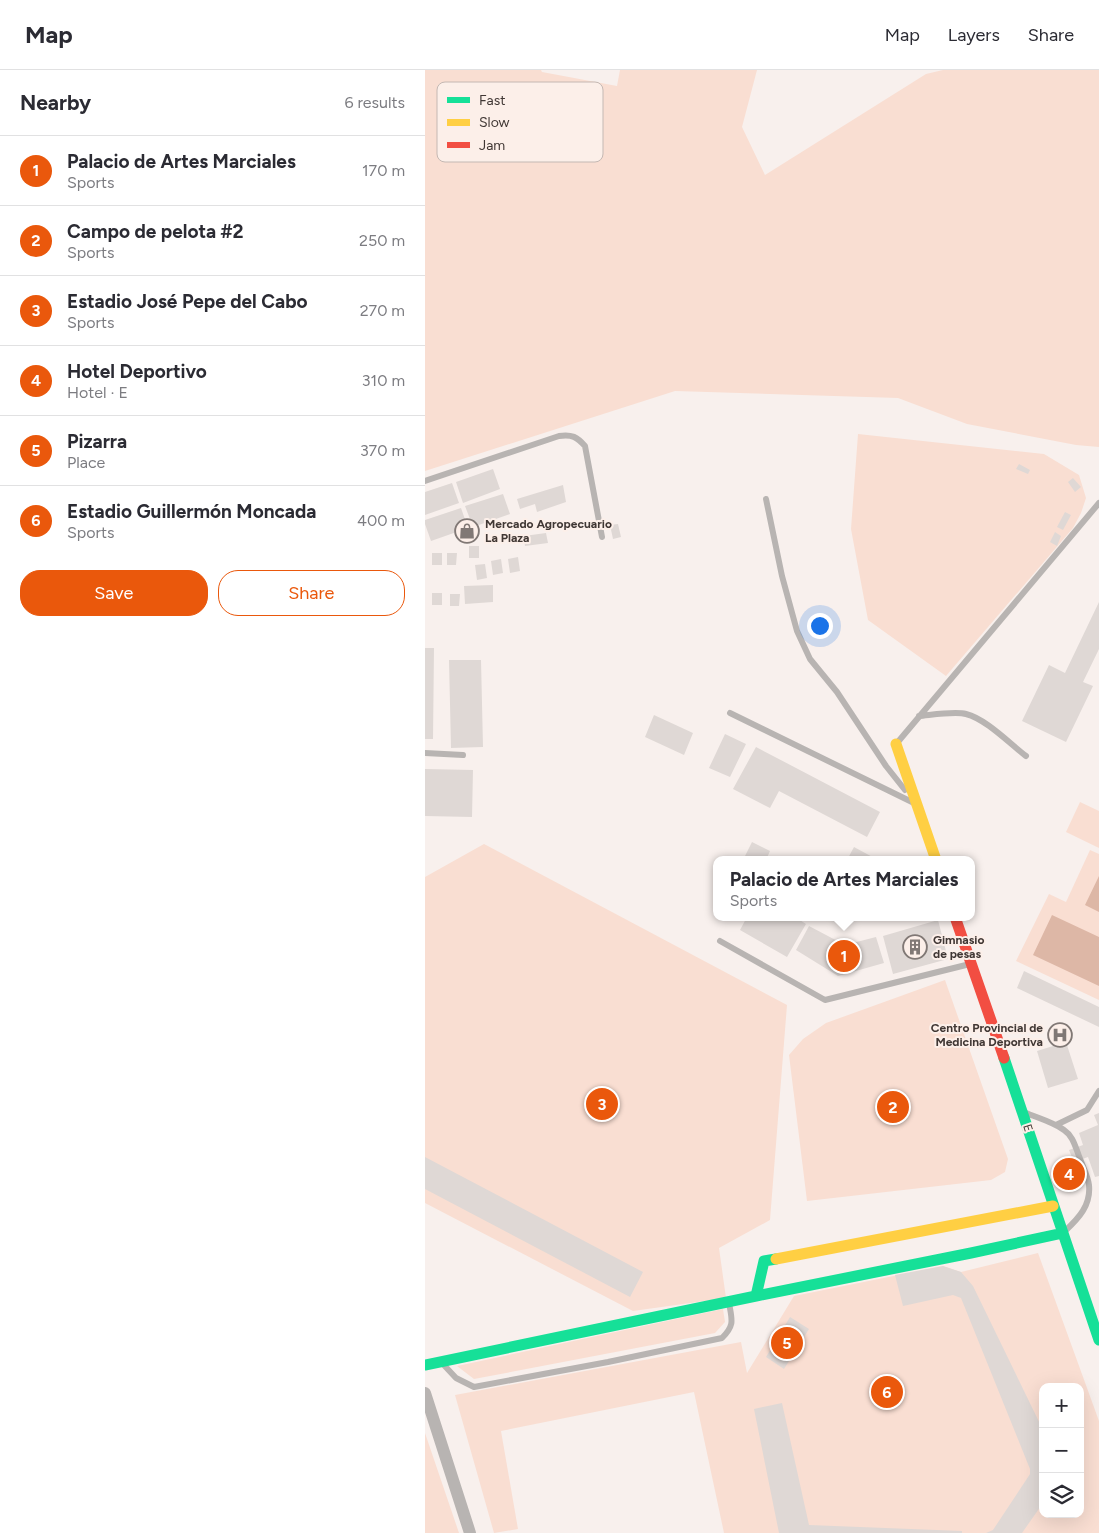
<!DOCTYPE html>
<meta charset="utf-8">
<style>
:root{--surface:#fff;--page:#f7f7f7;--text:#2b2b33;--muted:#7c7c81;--line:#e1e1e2;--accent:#ea580c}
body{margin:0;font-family:Figtree,sans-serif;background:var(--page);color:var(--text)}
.controls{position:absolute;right:15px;bottom:15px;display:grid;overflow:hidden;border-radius:10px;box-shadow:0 5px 20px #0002}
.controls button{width:45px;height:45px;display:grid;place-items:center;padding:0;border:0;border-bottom:1px solid var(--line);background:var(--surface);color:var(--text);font:25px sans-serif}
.you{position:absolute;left:394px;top:555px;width:18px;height:18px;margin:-12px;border:4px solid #fff;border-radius:50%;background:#1a73e8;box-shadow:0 0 0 8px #1a73e833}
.badge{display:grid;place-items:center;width:32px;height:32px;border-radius:50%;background:var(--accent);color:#fff;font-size:16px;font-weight:700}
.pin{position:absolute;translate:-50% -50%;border:2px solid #fff;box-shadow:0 1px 5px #0006}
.popup{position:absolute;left:288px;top:786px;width:262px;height:65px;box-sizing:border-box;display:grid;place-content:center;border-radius:10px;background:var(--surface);filter:drop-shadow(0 1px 4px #0005);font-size:16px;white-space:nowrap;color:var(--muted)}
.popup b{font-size:19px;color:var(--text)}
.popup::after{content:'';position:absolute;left:50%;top:100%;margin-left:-10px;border:10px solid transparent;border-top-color:var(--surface)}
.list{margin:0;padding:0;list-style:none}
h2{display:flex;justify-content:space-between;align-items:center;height:65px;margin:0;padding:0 20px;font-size:21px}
h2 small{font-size:16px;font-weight:400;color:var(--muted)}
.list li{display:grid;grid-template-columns:32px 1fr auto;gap:15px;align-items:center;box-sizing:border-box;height:70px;padding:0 20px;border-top:1px solid var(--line)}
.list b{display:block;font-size:19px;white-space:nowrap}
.list p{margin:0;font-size:16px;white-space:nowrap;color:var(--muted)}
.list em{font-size:16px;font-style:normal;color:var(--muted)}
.actions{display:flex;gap:10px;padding:15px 20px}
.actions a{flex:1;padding:11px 0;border:1px solid var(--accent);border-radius:20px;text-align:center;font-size:18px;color:var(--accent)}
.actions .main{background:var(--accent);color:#fff}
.icon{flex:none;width:28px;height:28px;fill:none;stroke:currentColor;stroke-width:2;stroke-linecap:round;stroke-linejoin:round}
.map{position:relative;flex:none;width:674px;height:1463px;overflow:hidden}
header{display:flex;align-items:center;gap:30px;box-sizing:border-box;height:70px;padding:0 25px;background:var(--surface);border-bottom:1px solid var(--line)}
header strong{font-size:24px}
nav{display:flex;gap:28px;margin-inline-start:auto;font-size:18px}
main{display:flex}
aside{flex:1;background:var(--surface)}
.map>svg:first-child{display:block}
.green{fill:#f9ded2;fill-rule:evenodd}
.water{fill:#ddb7a6}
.building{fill:#dfd8d5}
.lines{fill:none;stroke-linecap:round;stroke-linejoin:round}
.lane{stroke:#b8b4b2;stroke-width:6}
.street{stroke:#b8b4b2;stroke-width:12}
.fast{stroke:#16e098;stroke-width:11}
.slow{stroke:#ffcf43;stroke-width:11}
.jam{stroke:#f24e42;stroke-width:11}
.labels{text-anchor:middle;stroke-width:4;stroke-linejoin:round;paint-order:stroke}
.poi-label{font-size:12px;font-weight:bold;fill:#403734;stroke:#fcefe9;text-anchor:start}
.street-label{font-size:12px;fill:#403734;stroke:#fcefe9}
.key{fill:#fcefe9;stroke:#c4b8b3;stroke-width:1}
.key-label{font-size:14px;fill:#403734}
</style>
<header>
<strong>Map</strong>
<nav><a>Map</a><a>Layers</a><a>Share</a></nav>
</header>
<main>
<aside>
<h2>Nearby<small>6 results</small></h2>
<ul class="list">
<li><span class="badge">1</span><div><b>Palacio de Artes Marciales</b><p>Sports</p></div><em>170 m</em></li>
<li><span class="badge">2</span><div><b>Campo de pelota #2</b><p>Sports</p></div><em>250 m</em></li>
<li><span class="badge">3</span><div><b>Estadio José Pepe del Cabo</b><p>Sports</p></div><em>270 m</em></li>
<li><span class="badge">4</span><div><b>Hotel Deportivo</b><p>Hotel · E</p></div><em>310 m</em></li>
<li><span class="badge">5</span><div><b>Pizarra</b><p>Place</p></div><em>370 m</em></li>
<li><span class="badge">6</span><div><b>Estadio Guillermón Moncada</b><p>Sports</p></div><em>400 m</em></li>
</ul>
<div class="actions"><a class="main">Save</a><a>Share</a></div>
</aside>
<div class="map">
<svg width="674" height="1463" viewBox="0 0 674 1463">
<rect width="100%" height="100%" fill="#f8f0ed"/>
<path class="green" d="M0,0H116L117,2L192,16L195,0H332L317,57L340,105L501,4L518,0H674V377L651,375L542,354L473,328L250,321L0,401Z
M433,364L619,384L654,405L661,428L656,443L648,458L521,606L443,550L426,459Z
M655,732L674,741V778L641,762Z
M59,774L362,935L345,1150L294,1178L301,1228L208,1241L0,1133V807Z
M665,780L674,784V930L591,891L624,824L641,832Z
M520,910L583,1089L580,1102L566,1110L382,1131L364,985L378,969L401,953Z
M613,1183L674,1351V1463H299L269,1322L76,1361L93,1459L69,1463L30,1325L316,1272L322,1303L369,1226L518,1196L536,1202ZM618,1317H655V1444H618Z
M298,1239L300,1252L290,1263L49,1309L32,1296Z
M0,1363L34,1463H0Z"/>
<path class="water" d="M674,806V842L660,835Z
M627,845L674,867V916L608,885Z"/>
<path class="building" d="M594,394L605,400L603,404L591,399Z
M68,399L75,419L38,433L31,412Z
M648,408L656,417L650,422L643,412Z
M27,413L34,433L0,445V422Z
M138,415L141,432L112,442L110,434L95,439L92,429Z
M78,424L85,444L48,457L40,436Z
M36,438L43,458L6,471L0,454V450Z
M640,442L646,445L638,460L632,457Z
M193,454L196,467L188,469L185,455Z
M630,462L636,466L632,476L625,472Z
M121,463L123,473L100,476L99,466Z
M44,476H54V488H44Z
M7,483H17V495H7Z
M22,483H32L31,495H22Z
M93,487L95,501L85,503L83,489Z
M76,489L78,503L68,505L66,491Z
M60,494L62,508L52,510L50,495Z
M68,515V532L40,534L39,516Z
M7,523H17V535H7Z
M25,524H35L34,536H25Z
M674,532V579L658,612L668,616L641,672L597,651L624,595L640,603Z
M0,578H9L8,669H0Z
M24,590H56L58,677L26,678Z
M229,645L268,663L259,685L220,667Z
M300,664L321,674L305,707L284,698Z
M331,677L455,742L442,767L354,721L345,738L308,719Z
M0,699L48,700L47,747L0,746Z
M327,772L345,781L341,790H318Z
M429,777L453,790H422Z
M322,847H370L381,854L362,887L315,860Z
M513,850L523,889L468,904L458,866Z
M384,856L420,875L451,867L459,893L413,906L371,880Z
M599,901L674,937V957L592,918Z
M641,972L653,1009L623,1018L612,981Z
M674,1043V1106L670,1107L663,1087L649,1092L644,1080L658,1075L654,1063L673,1055L669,1045Z
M0,1087L218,1202L205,1227L0,1119Z
M518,1196L536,1202L548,1216L618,1360V1433L597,1463H561L568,1460L605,1404V1399L536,1228L528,1225L478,1236L470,1205Z
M365,1247L384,1259L359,1299L341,1287Z
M357,1333L384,1455L537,1461V1463H354L329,1339Z"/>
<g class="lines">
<path class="lane" d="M0,411L134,366C147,364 152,367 160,376L177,467
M341,429L357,506L372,561L385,589L412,622L461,696L480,720
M305,643L489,733
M494,646C506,645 530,641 541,644C561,649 584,673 601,686
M472,673L674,433
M0,683L38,685
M295,871L400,930L545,894
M601,1043C613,1048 628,1052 639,1060C648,1066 650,1076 654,1086C657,1095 663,1106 664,1115C666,1135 654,1148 640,1161
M631,1055L662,1040L674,1021
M17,1293L31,1308L49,1317L183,1292L297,1268C310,1255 307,1250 304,1233"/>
<path class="street" d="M0,1323L45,1463"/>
<path class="fast" d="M579,988L674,1270
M351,1189L339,1191L331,1226L546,1183L638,1163
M0,1295L331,1226"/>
<path class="slow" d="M471,674L511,790
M351,1189L628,1136"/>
<path class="jam" d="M530,847L579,988"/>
</g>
<defs>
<g id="shop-ring" transform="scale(1.25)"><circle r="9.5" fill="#fcefe9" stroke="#807875" stroke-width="1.5"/><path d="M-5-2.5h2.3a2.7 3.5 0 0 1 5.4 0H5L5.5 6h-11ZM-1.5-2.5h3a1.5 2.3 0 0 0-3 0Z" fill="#807875"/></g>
<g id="building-ring" transform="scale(1.25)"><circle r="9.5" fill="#fcefe9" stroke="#807875" stroke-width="1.5"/><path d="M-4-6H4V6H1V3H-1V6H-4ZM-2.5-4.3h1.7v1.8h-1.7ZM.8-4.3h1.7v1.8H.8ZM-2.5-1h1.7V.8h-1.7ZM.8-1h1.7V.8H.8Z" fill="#807875"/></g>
<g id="hospital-ring" transform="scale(1.25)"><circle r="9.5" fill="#fcefe9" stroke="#807875" stroke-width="1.5"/><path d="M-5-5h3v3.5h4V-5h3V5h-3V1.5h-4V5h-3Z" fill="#807875"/></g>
</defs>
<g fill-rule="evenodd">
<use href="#shop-ring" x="42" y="461"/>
<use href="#building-ring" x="490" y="877"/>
<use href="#hospital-ring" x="635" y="965"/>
</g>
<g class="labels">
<g class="poi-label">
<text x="60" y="458">Mercado Agropecuario<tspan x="60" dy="14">La Plaza</tspan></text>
<text x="508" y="874">Gimnasio<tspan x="508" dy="14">de pesas</tspan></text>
<text x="618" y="962" text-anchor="end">Centro Provincial de<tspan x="618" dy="14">Medicina Deportiva</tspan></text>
</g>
<g class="street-label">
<text transform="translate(603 1058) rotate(72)" y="4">E</text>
</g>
</g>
<rect x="12" y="12" width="166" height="80" rx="8" class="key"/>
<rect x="22" y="27" width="23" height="6" fill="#16e098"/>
<rect x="22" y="49" width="23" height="7" fill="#ffcf43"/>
<rect x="22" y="72" width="23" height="6" fill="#f24e42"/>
<g class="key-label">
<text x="54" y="35">Fast</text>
<text x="54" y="57">Slow</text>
<text x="54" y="80">Jam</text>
</g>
</svg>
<div class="controls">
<button>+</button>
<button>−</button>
<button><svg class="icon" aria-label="layers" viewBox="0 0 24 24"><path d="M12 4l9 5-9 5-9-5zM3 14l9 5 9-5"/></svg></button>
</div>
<div class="you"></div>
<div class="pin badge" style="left:419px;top:886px">1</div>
<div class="popup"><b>Palacio de Artes Marciales</b>Sports</div>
<div class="pin badge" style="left:468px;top:1037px">2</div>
<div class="pin badge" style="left:177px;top:1034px">3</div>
<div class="pin badge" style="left:644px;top:1104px">4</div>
<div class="pin badge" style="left:362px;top:1273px">5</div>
<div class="pin badge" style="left:462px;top:1322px">6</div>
</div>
</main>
